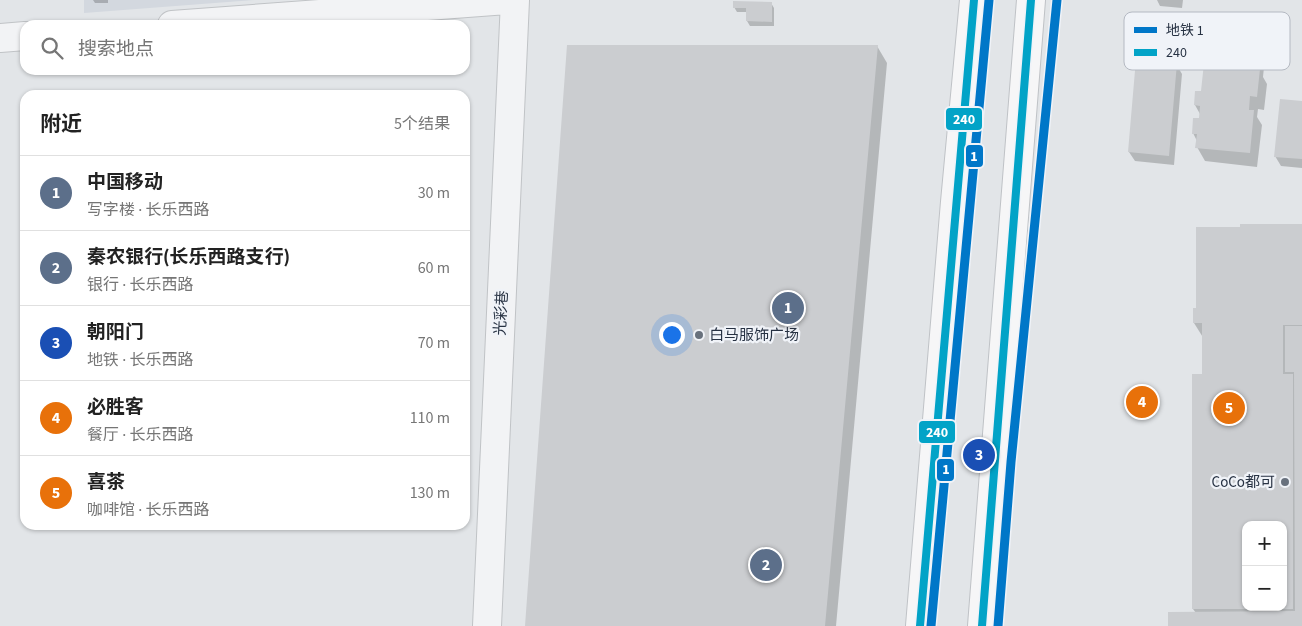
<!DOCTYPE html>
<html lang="zh">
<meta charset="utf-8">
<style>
:root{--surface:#fff;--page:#f2f2f2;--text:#222;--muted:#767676;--line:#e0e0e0;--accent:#b45309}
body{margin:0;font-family:"Source Sans 3","Noto Sans SC",sans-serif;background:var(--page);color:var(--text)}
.controls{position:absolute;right:15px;bottom:15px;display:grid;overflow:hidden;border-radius:10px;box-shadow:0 1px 4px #0004}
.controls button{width:45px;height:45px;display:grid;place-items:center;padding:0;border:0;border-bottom:1px solid var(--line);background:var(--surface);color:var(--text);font:25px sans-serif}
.you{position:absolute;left:671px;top:334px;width:18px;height:18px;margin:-12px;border:4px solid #fff;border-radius:50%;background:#1a73e8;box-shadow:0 0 0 8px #1a73e833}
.badge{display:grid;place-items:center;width:32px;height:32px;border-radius:50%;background:var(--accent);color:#fff;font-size:16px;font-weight:700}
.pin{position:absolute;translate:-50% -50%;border:2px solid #fff;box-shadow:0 1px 5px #0006}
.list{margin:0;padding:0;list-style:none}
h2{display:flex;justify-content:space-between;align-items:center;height:65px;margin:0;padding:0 20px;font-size:21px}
h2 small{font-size:16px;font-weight:400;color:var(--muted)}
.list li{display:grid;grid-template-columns:32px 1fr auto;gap:15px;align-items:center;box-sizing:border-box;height:75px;padding:0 20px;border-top:1px solid var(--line)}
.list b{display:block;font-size:19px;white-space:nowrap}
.list p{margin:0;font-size:16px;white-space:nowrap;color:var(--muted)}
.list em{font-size:16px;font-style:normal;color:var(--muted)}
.icon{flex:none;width:28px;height:28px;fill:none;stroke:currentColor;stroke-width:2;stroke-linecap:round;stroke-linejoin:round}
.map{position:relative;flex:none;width:1302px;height:626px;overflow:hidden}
.search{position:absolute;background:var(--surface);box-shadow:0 1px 4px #0004;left:20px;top:20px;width:450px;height:55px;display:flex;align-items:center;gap:12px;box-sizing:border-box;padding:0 18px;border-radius:15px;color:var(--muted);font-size:19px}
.panel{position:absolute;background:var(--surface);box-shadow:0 1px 4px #0004;left:20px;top:90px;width:450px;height:440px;border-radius:15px}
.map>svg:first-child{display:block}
.built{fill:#d3d8df}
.shadow{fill:#0003;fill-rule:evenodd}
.building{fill:#cbcdd0;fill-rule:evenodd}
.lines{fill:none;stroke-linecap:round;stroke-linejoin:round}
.street-casing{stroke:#c0c3c6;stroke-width:30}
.primary-casing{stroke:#bfc2c6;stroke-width:30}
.street{stroke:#f2f3f5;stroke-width:28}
.primary{stroke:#f6f6f7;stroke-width:28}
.bus-1-casing{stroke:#f0f3f8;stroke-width:11}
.bus-1{stroke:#02a3c7;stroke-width:8}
.metro-1-casing{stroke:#f0f3f8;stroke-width:12}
.metro-1{stroke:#0077c8;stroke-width:9}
.poi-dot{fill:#68717d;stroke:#f0f3f8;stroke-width:2}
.labels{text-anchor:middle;stroke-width:4.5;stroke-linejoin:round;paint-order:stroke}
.street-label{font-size:15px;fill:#273243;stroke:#f0f3f8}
.poi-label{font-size:15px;fill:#273243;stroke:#f0f3f8;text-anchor:start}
.key{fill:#f0f3f8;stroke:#b4b9c2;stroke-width:1}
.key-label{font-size:14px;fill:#273243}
.line-badge{stroke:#f0f3f8;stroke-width:2}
.badge-label{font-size:14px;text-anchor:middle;font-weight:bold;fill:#fff}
</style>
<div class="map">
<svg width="1302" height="626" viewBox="0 0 1302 626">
<rect width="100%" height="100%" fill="#e2e5e8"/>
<path class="built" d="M84,0H254L84,13Z"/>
<path class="shadow" d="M93,0H108V3H95Z
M1157,0H1183L1182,8L1160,6Z
M771,3L774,8V26H750L747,21V12H737L734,7Z
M1265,20L1273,34L1270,67H1264L1263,77L1267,84L1264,110L1258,109L1257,117L1262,125L1257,167L1205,161L1197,147V141L1193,133L1200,120V114L1195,105L1202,93L1205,71L1200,62L1207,48Z
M877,46L887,63L836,626H526Z
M1176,64L1182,74L1174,165L1135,161L1129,152Z
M1302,102V168L1281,166L1275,156Z
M1302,225V626H1169L1196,613L1193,609V375H1204V339L1194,323ZM1246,525H1283V607H1246Z"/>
<path class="building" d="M733,1L772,2V22L746,21V8H733Z
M1210,13L1266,19L1263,54H1256L1255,69H1260L1257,97L1250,96L1249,110H1254L1250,153L1195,148L1197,134H1192L1193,118H1199L1200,106L1194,105L1195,91H1201L1204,63L1198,62L1199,53L1200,46H1206Z
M567,45H878L825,626H525Z
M1136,59L1177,63L1169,156L1128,152Z
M1280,99L1302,101V159L1274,157Z
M1240,224H1302V325H1283V374H1293V609H1192V374H1202V323H1193V308H1196V227H1240ZM1246,525H1283V607H1246Z
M1285,326H1302V626H1168V612L1295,611L1294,372H1285Z"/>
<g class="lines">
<g class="street-casing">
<path id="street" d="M172,25L507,0
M0,38L25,36
M487,626L515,0"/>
</g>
<g class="primary-casing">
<path id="primary" d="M920,626L955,202L974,0
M982,626L1031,0"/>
</g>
<use href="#street" class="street"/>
<use href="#primary" class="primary"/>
<g class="bus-1-casing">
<path id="bus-1" d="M920,626L974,0
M982,626L1031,0"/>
</g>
<use href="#bus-1" class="bus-1"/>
<g class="metro-1-casing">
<path id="metro-1" d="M931,626L989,0
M998,626L1011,462L1057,0"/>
</g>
<use href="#metro-1" class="metro-1"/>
</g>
<g class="poi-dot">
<circle cx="699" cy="335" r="5"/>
<circle cx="1285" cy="482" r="5"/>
</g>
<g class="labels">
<g class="street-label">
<text transform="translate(501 313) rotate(-87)" y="5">光彩巷</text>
</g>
<g class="poi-label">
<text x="709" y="340">白马服饰广场</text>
<text x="1275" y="487" text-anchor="end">CoCo都可</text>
</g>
</g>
<rect x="1124" y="12" width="166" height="58" rx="8" class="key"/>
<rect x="1134" y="27" width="23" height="6" fill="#0077c8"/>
<rect x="1134" y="49" width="23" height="7" fill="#02a3c7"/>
<g class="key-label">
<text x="1166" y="35">地铁 1</text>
<text x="1166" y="57">240</text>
</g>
<g class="line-badge">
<rect x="945" y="107" width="38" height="24" rx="5" fill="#02a3c7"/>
<rect x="965" y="144" width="19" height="24" rx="5" fill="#0077c8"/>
<rect x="918" y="420" width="38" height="24" rx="5" fill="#02a3c7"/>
<rect x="936" y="458" width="19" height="24" rx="5" fill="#0077c8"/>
</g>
<g class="badge-label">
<text x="964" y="124">240</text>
<text x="974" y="161">1</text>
<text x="937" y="437">240</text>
<text x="946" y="474">1</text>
</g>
</svg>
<div class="controls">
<button>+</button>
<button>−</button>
</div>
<div class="you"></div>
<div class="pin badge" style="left:788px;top:308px;background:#5c6f8a">1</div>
<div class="pin badge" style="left:766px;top:565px;background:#5c6f8a">2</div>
<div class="pin badge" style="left:979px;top:455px;background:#1a4fb4">3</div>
<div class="pin badge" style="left:1142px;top:402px;background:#e8710a">4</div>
<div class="pin badge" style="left:1229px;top:408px;background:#e8710a">5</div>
<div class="search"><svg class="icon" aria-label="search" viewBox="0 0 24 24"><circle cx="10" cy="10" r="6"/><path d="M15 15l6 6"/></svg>搜索地点</div>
<section class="panel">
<h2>附近<small>5个结果</small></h2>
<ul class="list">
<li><span class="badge" style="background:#5c6f8a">1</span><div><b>中国移动</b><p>写字楼 · 长乐西路</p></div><em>30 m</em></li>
<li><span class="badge" style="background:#5c6f8a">2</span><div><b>秦农银行(长乐西路支行)</b><p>银行 · 长乐西路</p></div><em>60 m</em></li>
<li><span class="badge" style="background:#1a4fb4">3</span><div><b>朝阳门</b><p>地铁 · 长乐西路</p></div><em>70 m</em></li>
<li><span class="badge" style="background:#e8710a">4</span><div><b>必胜客</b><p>餐厅 · 长乐西路</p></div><em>110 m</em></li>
<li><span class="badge" style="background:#e8710a">5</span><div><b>喜茶</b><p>咖啡馆 · 长乐西路</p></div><em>130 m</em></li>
</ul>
</section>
</div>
